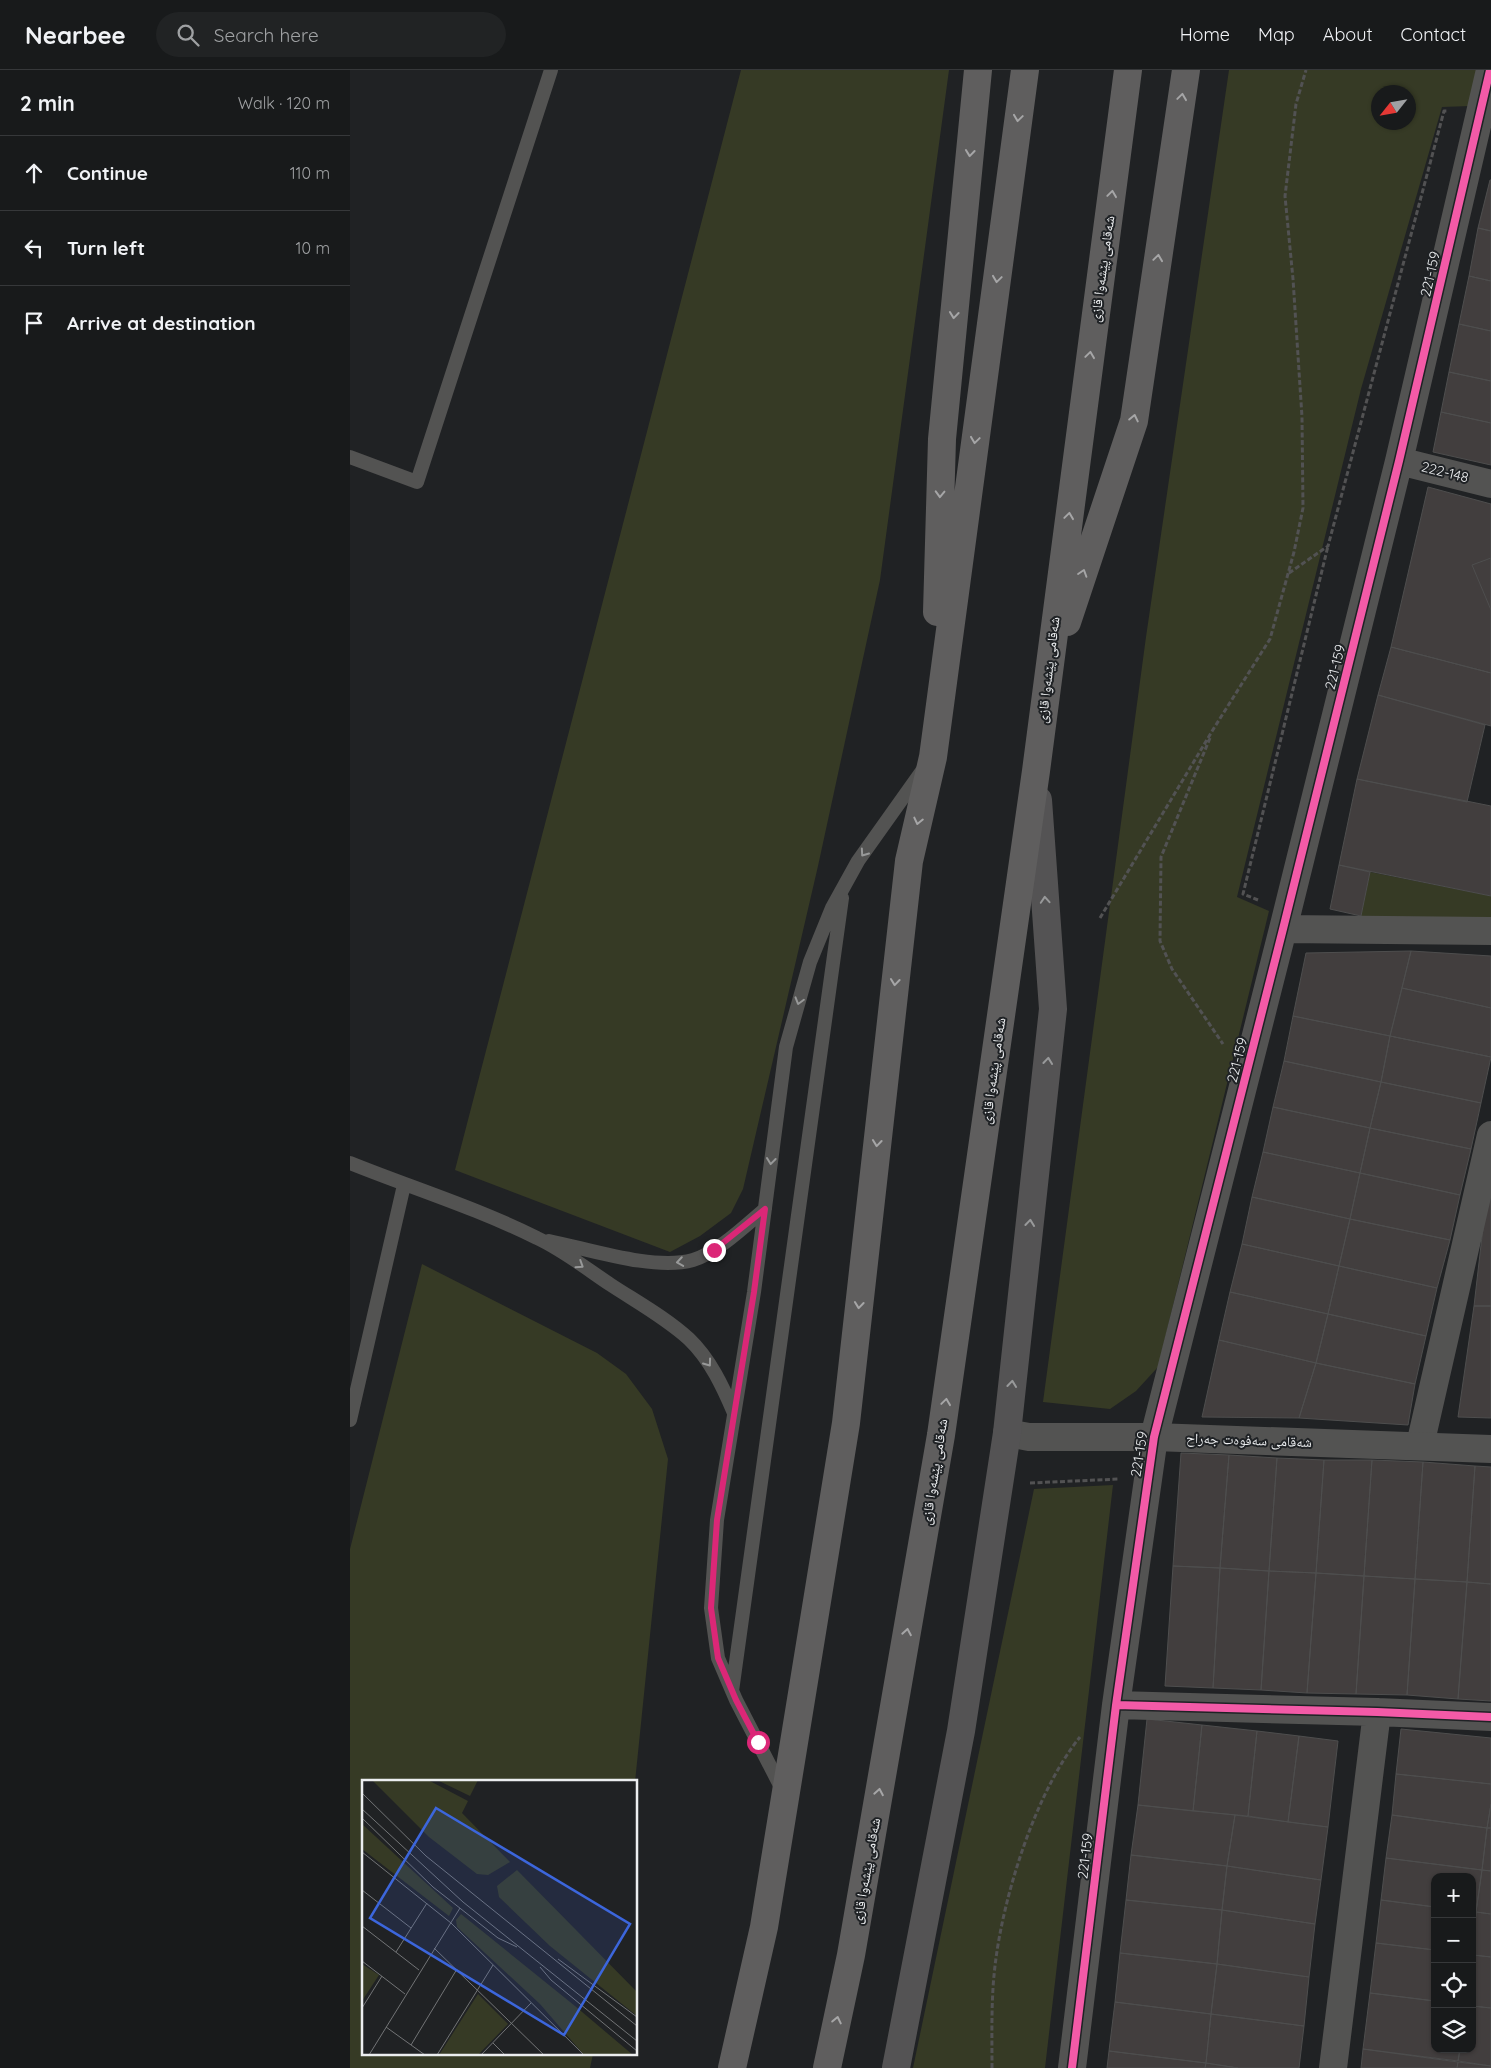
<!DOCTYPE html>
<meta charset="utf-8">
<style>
:root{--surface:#181a1b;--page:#212324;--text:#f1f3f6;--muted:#9fa1a3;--line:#36383a}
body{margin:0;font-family:Quicksand,"Noto Naskh Arabic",sans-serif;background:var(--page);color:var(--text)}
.controls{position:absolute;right:15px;bottom:15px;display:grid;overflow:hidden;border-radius:10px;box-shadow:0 1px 4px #0004}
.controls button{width:45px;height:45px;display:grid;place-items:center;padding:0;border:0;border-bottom:1px solid var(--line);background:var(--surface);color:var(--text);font:25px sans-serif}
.compass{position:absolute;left:1021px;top:15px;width:45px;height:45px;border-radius:50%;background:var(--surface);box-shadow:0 1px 4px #0004;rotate:239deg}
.stop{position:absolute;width:15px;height:15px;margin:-11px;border:4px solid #db2777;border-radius:50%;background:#fff}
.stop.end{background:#db2777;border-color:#fff;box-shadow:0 1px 5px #0008}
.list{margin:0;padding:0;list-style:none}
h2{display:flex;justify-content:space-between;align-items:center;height:65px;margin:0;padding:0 20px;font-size:21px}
h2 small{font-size:16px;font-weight:400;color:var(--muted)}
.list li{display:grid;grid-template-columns:32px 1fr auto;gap:15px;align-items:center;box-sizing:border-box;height:75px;padding:0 20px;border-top:1px solid var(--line)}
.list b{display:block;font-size:19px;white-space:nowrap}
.list em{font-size:16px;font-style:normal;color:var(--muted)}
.icon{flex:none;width:28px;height:28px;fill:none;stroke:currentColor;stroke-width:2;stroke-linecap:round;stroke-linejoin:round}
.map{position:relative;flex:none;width:1141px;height:1998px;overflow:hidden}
header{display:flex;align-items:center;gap:30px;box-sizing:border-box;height:70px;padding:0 25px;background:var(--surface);border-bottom:1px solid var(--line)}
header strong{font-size:24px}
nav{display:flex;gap:28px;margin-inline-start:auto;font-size:18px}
.search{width:350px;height:45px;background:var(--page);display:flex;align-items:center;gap:12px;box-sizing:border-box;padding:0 18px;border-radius:28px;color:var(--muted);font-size:19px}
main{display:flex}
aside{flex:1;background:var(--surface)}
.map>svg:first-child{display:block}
.green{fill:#363a25;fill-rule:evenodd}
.building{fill:#423e3e;stroke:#4e4e4e}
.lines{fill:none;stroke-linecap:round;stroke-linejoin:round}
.path{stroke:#525253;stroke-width:3;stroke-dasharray:5 2.5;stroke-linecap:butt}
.service{stroke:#535352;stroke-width:14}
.minor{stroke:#535352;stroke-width:28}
.tertiary{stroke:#535352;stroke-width:28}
.secondary{stroke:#545354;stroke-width:28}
.trunk{stroke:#5f5e5e;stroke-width:28}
.cycleway-casing{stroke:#1f2225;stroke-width:11}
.cycleway{stroke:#f35aa7;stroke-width:8}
.oneway{stroke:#a6a6a7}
.oneway2{stroke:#989999}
.oneway3{stroke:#98999a}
.route{stroke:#db2777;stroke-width:6}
.labels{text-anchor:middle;stroke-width:4;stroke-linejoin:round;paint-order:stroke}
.street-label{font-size:14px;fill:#eceef0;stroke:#1f2225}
.inset-road{fill:none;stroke:#727476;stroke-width:1}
.view{fill:#3c66dc;fill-opacity:0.15;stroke:#3c66dc;stroke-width:2.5}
.inset-edge{fill:none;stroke:#eceef0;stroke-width:2.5}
</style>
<header>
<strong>Nearbee</strong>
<div class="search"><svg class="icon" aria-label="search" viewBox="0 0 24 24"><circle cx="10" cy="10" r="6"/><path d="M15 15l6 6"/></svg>Search here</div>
<nav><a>Home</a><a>Map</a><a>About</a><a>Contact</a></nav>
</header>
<main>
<aside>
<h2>2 min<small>Walk · 120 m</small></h2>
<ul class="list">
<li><svg class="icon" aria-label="ahead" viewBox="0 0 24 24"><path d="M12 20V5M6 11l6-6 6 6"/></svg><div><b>Continue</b></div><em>110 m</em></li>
<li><svg class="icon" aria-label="left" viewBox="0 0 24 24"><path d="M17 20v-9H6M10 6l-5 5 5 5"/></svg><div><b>Turn left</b></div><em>10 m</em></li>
<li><svg class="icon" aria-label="arrive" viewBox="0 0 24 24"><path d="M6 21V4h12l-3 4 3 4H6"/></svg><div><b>Arrive at destination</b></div></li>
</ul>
</aside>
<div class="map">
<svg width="1141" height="1998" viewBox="0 0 1141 1998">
<rect width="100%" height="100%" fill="#202224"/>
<path class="green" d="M391,0H599L530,510L468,796L393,1119L381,1143L350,1166L320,1182L105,1100Z
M879,0H1130L1120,36L1092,37L1011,319L887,827L919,841L808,1297L786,1321L760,1339L693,1332L796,567ZM1028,22H1058V52H1028Z
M1020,802L1141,826V853L1011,846Z
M72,1194L247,1283L276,1304L302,1339L318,1389L285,1712H14V1984H243L240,1998H0V1479Z
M763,1415L695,1998H563L684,1419Z"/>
<path class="building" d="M1140,110H1141V161L1128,158Z
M1128,158L1141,161V211L1119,206Z
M1119,206L1141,211V261L1109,254Z
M1109,254L1141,261V311L1099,302Z
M1099,302L1141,311V353L1091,342Z
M1091,342L1141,353V395L1083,382Z
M1078,417L1141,434V603L1041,577Z
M1141,488V540L1122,495Z
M1041,577L1141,603V656L1028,625Z
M1028,625L1135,655L1117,732L1007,709Z
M1007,709L1141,736V826L989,795Z
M989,795L1020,802L1011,846L980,839Z
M1061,881L1040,966L943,946L956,883Z
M1061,881L1141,886V938L1052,918Z
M1052,918L1141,938V987L1040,966Z
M943,946L1040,966L1031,1012L934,991Z
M1040,966L1141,987L1131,1033L1031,1012Z
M934,991L1031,1012L1020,1058L923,1037Z
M1031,1012L1131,1033L1121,1079L1020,1058Z
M923,1037L1020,1058L1010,1103L913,1082Z
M1020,1058L1121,1079L1110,1125L1010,1103Z
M913,1082L1010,1103L1000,1149L902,1127Z
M1010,1103L1110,1125L1100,1170L1000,1149Z
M1137,1123H1141V1236H1124Z
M902,1127L1000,1149L989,1196L892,1174Z
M1000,1149L1100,1170L1087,1218L989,1196Z
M892,1174L989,1196L978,1244L880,1222Z
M989,1196L1087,1218L1076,1266L978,1244Z
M880,1222L978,1244L966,1293L869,1270Z
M1124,1236H1141V1348L1108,1347Z
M978,1244L1076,1266L1065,1314L966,1293Z
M869,1270L966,1293L949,1348L852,1347Z
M966,1293L1065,1314L1058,1355L949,1348Z
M831,1383L879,1385L870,1498L823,1496Z
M879,1385L927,1388L919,1501L870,1498Z
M927,1388L974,1390L966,1503L919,1501Z
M974,1390H1022L1014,1506L966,1503Z
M1022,1390L1073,1392L1065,1509L1014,1506Z
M1073,1392L1125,1396L1117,1512L1065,1509Z
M1125,1396L1141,1397V1514L1117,1512Z
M823,1496L870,1498L863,1618L815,1616Z
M870,1498L919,1501L911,1620L863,1618Z
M919,1501L966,1503L957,1623L911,1620Z
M966,1503L1014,1506L1006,1624L957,1623Z
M1014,1506L1065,1509L1057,1625L1006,1624Z
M1065,1509L1117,1512L1108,1629L1057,1625Z
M1117,1512L1141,1514V1631L1108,1629Z
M797,1649L852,1655L843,1741L788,1735Z
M852,1655L907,1661L898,1746L843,1741Z
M1051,1659L1141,1668V1714L1046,1704Z
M907,1661L949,1666L938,1752L898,1746Z
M949,1666L988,1671L978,1757L938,1752Z
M1046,1704L1141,1714V1734L1137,1758L1042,1745Z
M1141,1734V1758H1137Z
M788,1735L885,1745L877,1796L781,1785Z
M885,1745L978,1757L971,1810L877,1796Z
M1042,1745L1137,1758L1132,1800L1036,1788Z
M1137,1758H1141V1801L1132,1800Z
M781,1785L877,1796L872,1840L776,1830Z
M1036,1788L1132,1800L1126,1842H1122V1807H1085V1837L1031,1830Z
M877,1796L971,1810L965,1854L872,1840Z
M1132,1800L1141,1801V1844L1126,1842Z
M776,1830L872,1840L867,1894L770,1883Z
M1031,1830L1085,1837V1880L1026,1873Z
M872,1840L965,1854L959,1907L867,1894Z
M1122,1842H1126L1123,1885H1122Z
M1126,1842L1141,1844V1887L1123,1885Z
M1026,1873L1085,1880V1931L1020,1923Z
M770,1883L867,1894L861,1944L765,1932Z
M1123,1885L1141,1887V1938L1122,1936Z
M867,1894L959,1907L954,1956L861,1944Z
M1020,1923L1085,1931V1979H1110L1108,1991L1013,1979Z
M765,1932L861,1944L856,1993L759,1981Z
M1122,1936L1141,1938V1996L1108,1991L1110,1979H1122Z
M861,1944L954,1956L949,1998H888L856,1993Z
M1013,1979L1108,1992L1107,1998H1011Z
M759,1981L856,1993L855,1998H757Z
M1108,1992L1141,1996V1998H1107Z
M856,1993L888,1998H855Z"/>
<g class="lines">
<path class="path" d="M939,503L978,476L1094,41H1098
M860,668L811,787L810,871L822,899L873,974
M908,830L893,824L978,476
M750,848L864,658L920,569L944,482L953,438L952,347L943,209L935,126L946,34L956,0
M680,1413L769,1409
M642,1998C642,1964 641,1929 645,1896C653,1826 686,1721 730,1667"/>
<path class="service" d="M0,387L67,412L201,0
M0,1093C62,1118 127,1138 187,1168C213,1180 237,1199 261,1215C287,1232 316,1248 339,1269C360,1289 373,1317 384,1343
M199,1171C239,1179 304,1201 343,1190C367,1183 395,1156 415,1139
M0,1350L54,1115
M382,1621L492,828
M433,1721L386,1630L368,1588L361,1538L367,1450L404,1222L436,977L460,892L482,838L508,791L572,701"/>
<path class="minor" d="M1049,391L1141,414
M933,859L1141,861
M1070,1375L1141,1065
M766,1635L1027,1642L1141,1647
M722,1998L766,1635L804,1367L933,859L1049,391L1140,0
M983,1998L1027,1642"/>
<path class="tertiary" d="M657,1363L679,1367H804L1141,1379"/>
<path class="secondary" d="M546,1998L611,1661L657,1363L703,939L688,730"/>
<path class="trunk" d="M587,542L592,369L628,0
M717,552L784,351L836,0
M382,1998L414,1857L496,1353L559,791L583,687L675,0
M477,1998L501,1885L591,1365L686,701L778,0"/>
<g class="cycleway-casing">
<path id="cycleway" d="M766,1635L1027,1642L1141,1647
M722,1998L766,1635L804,1367L933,859L1049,391L1140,0"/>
</g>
<use href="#cycleway" class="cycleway"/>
</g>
<defs><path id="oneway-chevron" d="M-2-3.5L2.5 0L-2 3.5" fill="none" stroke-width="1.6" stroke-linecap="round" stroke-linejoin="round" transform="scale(1.25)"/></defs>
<g class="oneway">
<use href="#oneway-chevron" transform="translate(832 27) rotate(-82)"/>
<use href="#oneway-chevron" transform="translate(668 48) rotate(98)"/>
<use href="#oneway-chevron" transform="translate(620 83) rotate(96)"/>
<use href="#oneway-chevron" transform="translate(762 124) rotate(-82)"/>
<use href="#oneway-chevron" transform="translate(808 188) rotate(-82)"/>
<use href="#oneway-chevron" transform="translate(647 209) rotate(98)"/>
<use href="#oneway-chevron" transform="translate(604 245) rotate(96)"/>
<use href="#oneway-chevron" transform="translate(740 285) rotate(-82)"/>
<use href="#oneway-chevron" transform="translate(784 348) rotate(-78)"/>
<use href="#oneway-chevron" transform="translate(625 370) rotate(98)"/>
<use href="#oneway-chevron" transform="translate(590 424) rotate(92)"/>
<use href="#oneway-chevron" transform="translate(719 446) rotate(-82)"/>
<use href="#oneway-chevron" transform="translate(733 503) rotate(-72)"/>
<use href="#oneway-chevron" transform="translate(568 751) rotate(103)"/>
<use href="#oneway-chevron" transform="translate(545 912) rotate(96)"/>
<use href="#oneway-chevron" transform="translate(527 1073) rotate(96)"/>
<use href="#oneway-chevron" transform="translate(509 1235) rotate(96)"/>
<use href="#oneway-chevron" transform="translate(596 1332) rotate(-82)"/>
<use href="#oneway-chevron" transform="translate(557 1562) rotate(-80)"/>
<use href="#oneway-chevron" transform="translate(529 1722) rotate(-80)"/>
<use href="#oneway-chevron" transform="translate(487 1950) rotate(-78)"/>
</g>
<g class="oneway2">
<use href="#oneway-chevron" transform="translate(514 783) rotate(125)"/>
<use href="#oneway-chevron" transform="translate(449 931) rotate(106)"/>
<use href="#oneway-chevron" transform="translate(421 1091) rotate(97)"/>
<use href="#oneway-chevron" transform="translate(330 1192) rotate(171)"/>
<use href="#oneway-chevron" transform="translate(230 1195) rotate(33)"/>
<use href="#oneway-chevron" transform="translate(358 1293) rotate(54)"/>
</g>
<g class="oneway3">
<use href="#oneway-chevron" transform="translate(695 830) rotate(-94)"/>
<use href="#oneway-chevron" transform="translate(698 991) rotate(-84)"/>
<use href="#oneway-chevron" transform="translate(680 1153) rotate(-84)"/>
<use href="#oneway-chevron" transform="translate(662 1314) rotate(-84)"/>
</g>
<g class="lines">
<path class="route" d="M364,1180L415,1139L404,1222L367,1450L361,1538L368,1588L386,1630L408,1672"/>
</g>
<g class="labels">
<g class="street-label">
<text transform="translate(752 199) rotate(-82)" y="5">شەقامی پێشەوا قازی</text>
<text transform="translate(1080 204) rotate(-77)" y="5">221-159</text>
<text transform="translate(1095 402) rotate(14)" y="5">222-148</text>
<text transform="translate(985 597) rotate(-76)" y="5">221-159</text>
<text transform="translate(698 600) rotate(-83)" y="5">شەقامی پێشەوا قازی</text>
<text transform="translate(887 990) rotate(-76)" y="5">221-159</text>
<text transform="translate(643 1001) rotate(-82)" y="5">شەقامی پێشەوا قازی</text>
<text transform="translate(899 1370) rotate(2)" y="5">شەقامی سەفوەت جەراح</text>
<text transform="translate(789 1384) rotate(-81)" y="5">221-159</text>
<text transform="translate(584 1402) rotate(-81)" y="5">شەقامی پێشەوا قازی</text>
<text transform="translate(735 1786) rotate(-83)" y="5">221-159</text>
<text transform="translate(516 1801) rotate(-80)" y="5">شەقامی پێشەوا قازی</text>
</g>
</g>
<g transform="translate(12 1710)">
<rect width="275" height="275" fill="#202224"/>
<path d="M10,0H66L106,21L100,33L148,82L126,95L115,94L67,57ZM75,0H116L108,16ZM0,44L91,128L87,136L0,69ZM155,90L275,212V236L188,166L137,117L135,106ZM99,134L213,226L271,275H222L178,224L95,147L94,140ZM0,184L17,195L0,221ZM116,214L146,244L116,275H77Z" fill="#363a25"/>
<path class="inset-road" d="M0,13L64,76L275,246M0,29L101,122L275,261M0,38L71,107L136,158L155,167M0,72L89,143L222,275M0,110L49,148M0,146L57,190M72,168L182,275M34,172L65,123M196,179L275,237M0,181L43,214M178,187L189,200L275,271M0,228L20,196M24,247L63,275M131,263L143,275M49,265L95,189M7,275L98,128M75,275L131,185M119,275L169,223"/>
<path class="view" d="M74,28L268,144L202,255L8,138Z"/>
<rect width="275" height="275" class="inset-edge"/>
</g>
</svg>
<div class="controls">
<button>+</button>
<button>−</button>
<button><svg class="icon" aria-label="locate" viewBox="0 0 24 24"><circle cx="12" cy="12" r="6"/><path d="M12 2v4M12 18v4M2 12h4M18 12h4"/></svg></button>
<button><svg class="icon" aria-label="layers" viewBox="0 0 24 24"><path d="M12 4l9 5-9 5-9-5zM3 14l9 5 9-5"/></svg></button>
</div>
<svg class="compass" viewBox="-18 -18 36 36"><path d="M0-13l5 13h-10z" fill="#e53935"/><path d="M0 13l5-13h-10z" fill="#9fa1a3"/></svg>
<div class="stop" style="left:408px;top:1672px"></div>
<div class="stop end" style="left:364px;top:1180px"></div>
</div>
</main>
